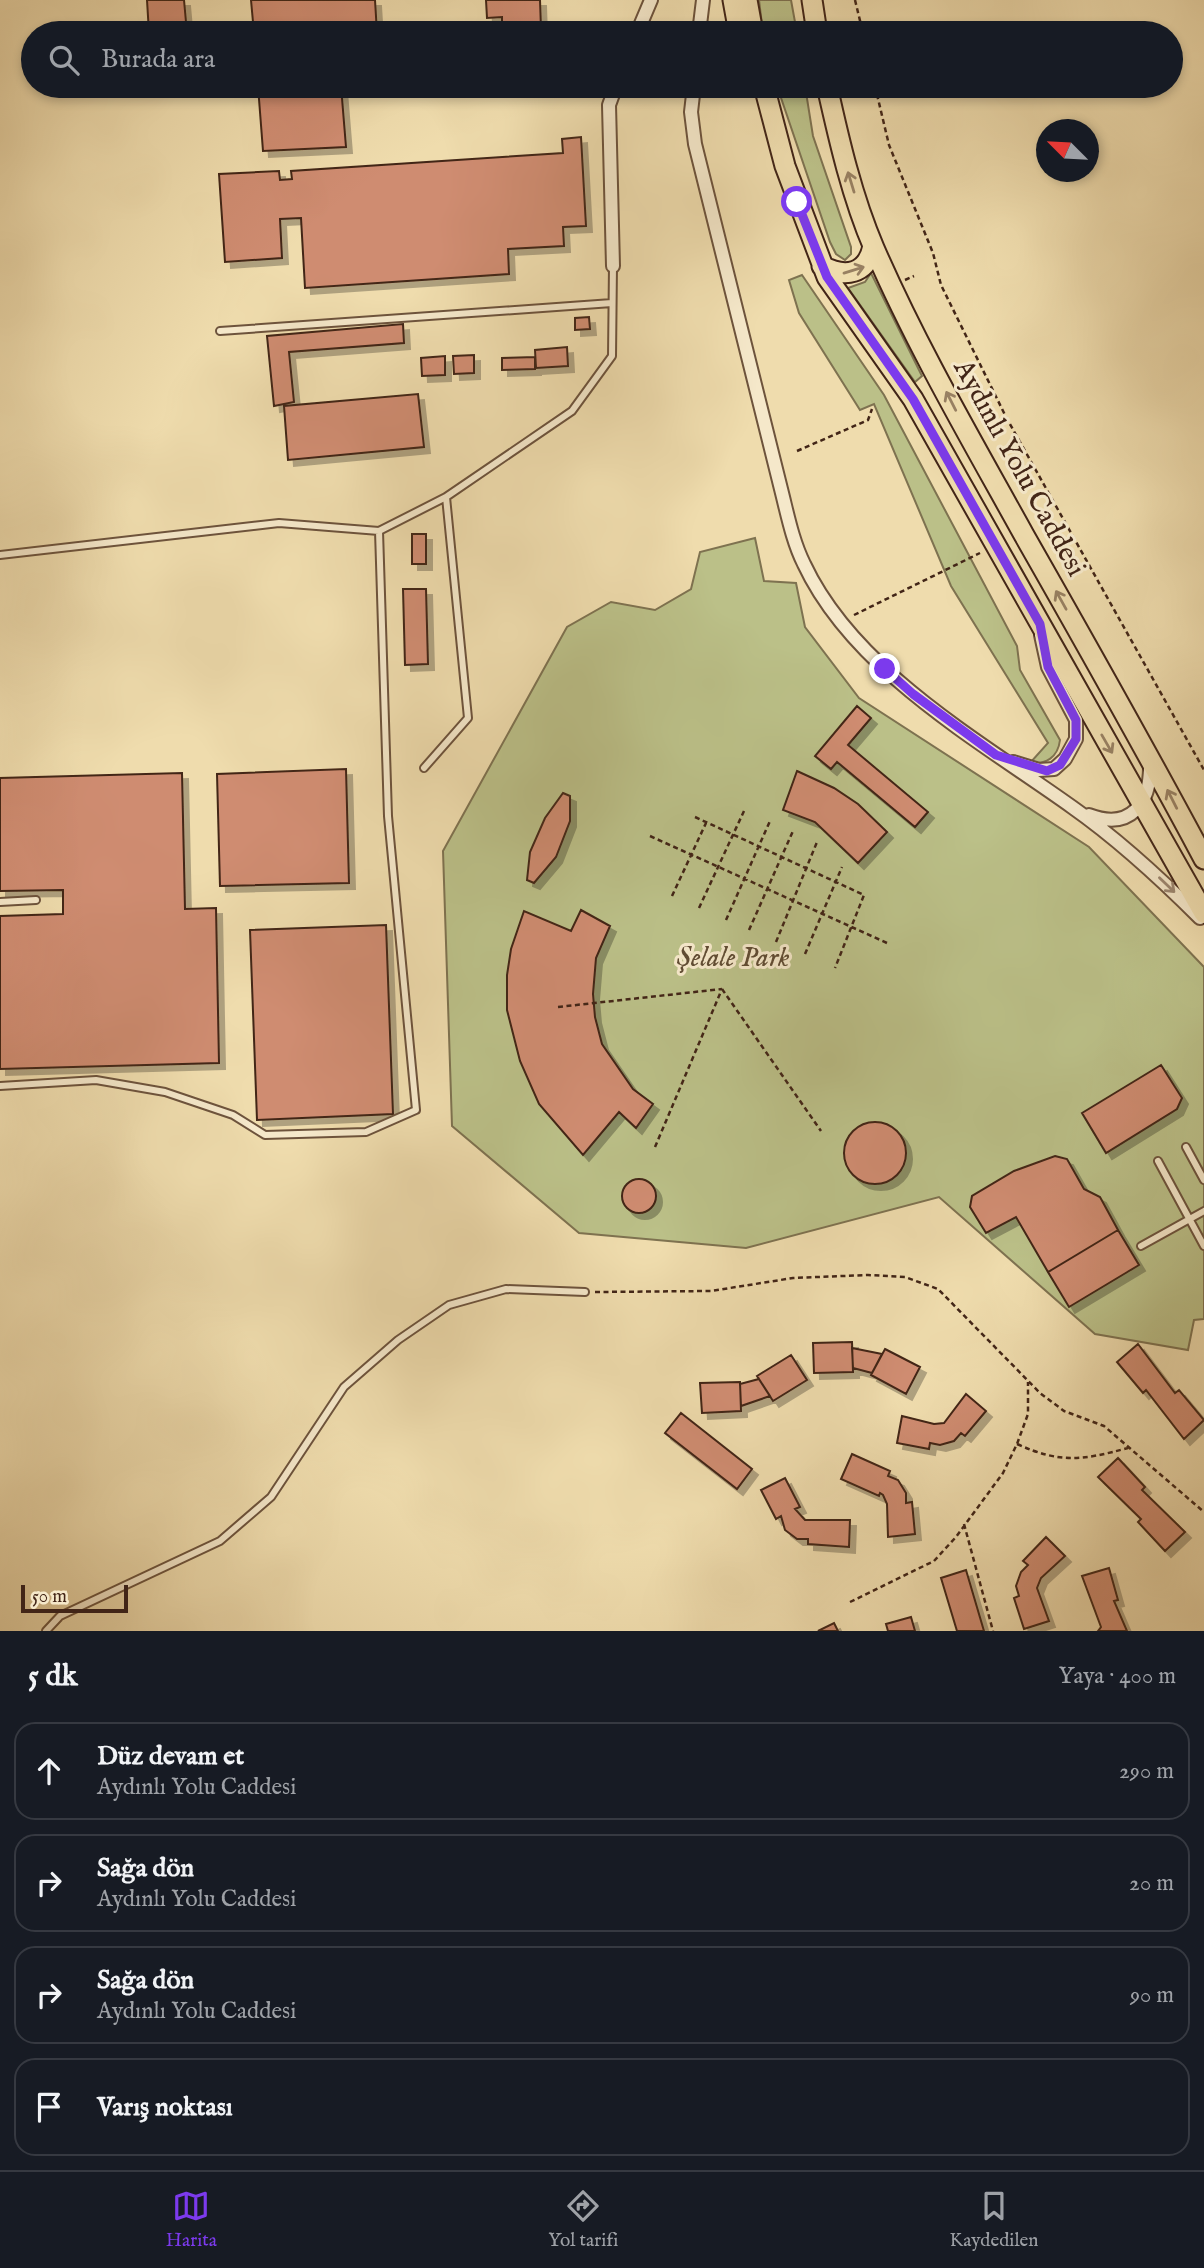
<!DOCTYPE html>
<html lang="tr">
<meta charset="utf-8">
<style>
:root{--surface:#171b24;--page:#242831;--text:#f1f3f6;--muted:#9ea1a6;--line:#363941;--accent:#7c3aed}
body{margin:0;font-family:"IM FELL English",serif;background:var(--page);color:var(--text)}
.compass{position:absolute;left:1036px;top:119px;width:63px;height:63px;border-radius:50%;background:var(--surface);box-shadow:0 4px 10px #0003;rotate:294deg}
.scale{position:absolute;left:21px;bottom:18px;width:107px;box-sizing:border-box;padding-left:7px;border:4px solid #422517;border-top:0;font-size:19px;line-height:24px;white-space:nowrap;color:#422517;-webkit-text-stroke:5px #f5e8ca;paint-order:stroke}
.stop{position:absolute;width:21px;height:21px;margin:-16px;border:5px solid #7c3aed;border-radius:50%;background:#fff}
.stop.end{background:#7c3aed;border-color:#fff;box-shadow:0 2px 7px #0008}
.list{margin:0;padding:0;list-style:none}
h2{display:flex;justify-content:space-between;align-items:center;height:91px;margin:0;padding:0 28px;font-size:30px}
h2 small{font-size:23px;font-weight:400;color:var(--muted)}
.list li{display:grid;grid-template-columns:46px 1fr auto;gap:21px;align-items:center;box-sizing:border-box;height:98px;margin:0 14px 14px;padding:0 14px;border:2px solid var(--line);border-radius:21px}
.list b{display:block;font-size:26px;white-space:nowrap}
.list p{margin:0;font-size:23px;white-space:nowrap;color:var(--muted)}
.list em{font-size:23px;font-style:normal;color:var(--muted)}
.icon{flex:none;width:38px;height:38px;fill:none;stroke:currentColor;stroke-width:2;stroke-linecap:round;stroke-linejoin:round}
.map{position:relative;flex:none;width:1204px;height:1631px;overflow:hidden}
.search{position:absolute;background:var(--surface);box-shadow:0 4px 10px #0003;left:21px;right:21px;top:21px;height:77px;display:flex;align-items:center;gap:18px;box-sizing:border-box;padding:0 24px;border-radius:38px;color:var(--muted);font-size:26px}
.sheet{height:539px;background:var(--surface)}
nav{display:flex;justify-content:space-around;align-items:center;box-sizing:border-box;height:98px;border-top:2px solid var(--line);background:var(--surface);font-size:19px;color:var(--muted)}
nav a{display:grid;justify-items:center;gap:4px}
nav .on{color:var(--accent)}
.map>svg:first-child{display:block}
.green{fill:#bbc088;stroke:#7e7250;stroke-width:2}
.building{fill:#cf8c71;stroke:#422517;stroke-width:2;filter:url(#shadow)}
.lines{fill:none;stroke-linecap:round;stroke-linejoin:round}
.service-casing{stroke:#6d533c;stroke-width:10}
.minor-casing{stroke:#6d533c;stroke-width:16}
.primary-casing{stroke:#422517;stroke-width:23}
.path{stroke:#422517;stroke-width:2.5;stroke-dasharray:5 3.5;stroke-linecap:butt}
.service{stroke:#f5e8ca;stroke-width:6}
.minor{stroke:#f5e8ca;stroke-width:12}
.primary{stroke:#efdcad;stroke-width:19}
.oneway{stroke:#988062}
.oneway2{stroke:#9c8670}
.route{stroke:#7c3aed;stroke-width:9}
.labels{text-anchor:middle;stroke-width:6;stroke-linejoin:round;paint-order:stroke}
.street-label{font-size:28px;fill:#422517;stroke:#f5e8ca}
.park-label{font-size:28px;font-style:italic;fill:#604c33;stroke:#f5e8ca}
</style>
<div class="map">
<svg width="1204" height="1631" viewBox="0 0 1204 1631">
<defs>
<filter id="shadow"><feDropShadow dx="6" dy="6" stdDeviation="0" flood-color="#0004"/></filter>
</defs>
<rect width="100%" height="100%" fill="#efdcad"/>
<filter id="stains"><feTurbulence type="fractalNoise" baseFrequency=".00286" numOctaves="4"/><feColorMatrix values="0 0 0 0 .2 0 0 0 0 .09 0 0 0 0 .02 0 0 0 .5 -.17"/></filter>
<radialGradient id="worn" r=".72"><stop offset=".6" stop-color="#630" stop-opacity="0"/><stop offset="1" stop-color="#630" stop-opacity=".3"/></radialGradient>
<path class="green" d="M759,0H791L797,33H763Z
M777,86H805L813,136L851,247V254L845,260L836,254L830,242Z
M871,273L922,376L915,382L848,288L865,282Z
M802,275L884,395L1017,646L1020,670L1060,740C1058,757 1046,765 1030,763L1048,743L951,586L874,404L860,410L799,313L789,280Z
M755,538L764,581L796,583L805,627L859,698L1089,847L1204,967V1319L1194,1320L1188,1350L1095,1334L939,1197L746,1248L579,1233L452,1126L443,851L567,627L611,602L655,610L691,589L700,552Z"/>
<path class="building" d="M147,0H184L187,33H149Z
M251,0H375L377,33H254Z
M486,0H540L541,29L502,31V17L487,18Z
M258,86H341L346,147L263,151Z
M581,137L586,226L563,227L564,246L508,249L509,274L305,288L301,218L280,219L282,258L225,262L219,174L279,171L280,180L292,179L291,171L563,153L562,139Z
M589,317L590,329L575,330V318Z
M403,324L404,343L289,352L294,402L274,406L267,336Z
M567,347L568,366L536,368L535,350Z
M474,355V373L454,374L453,356Z
M445,356V375L422,376L421,358Z
M535,357V369L502,370V358Z
M418,394L424,447L288,460L284,406Z
M412,534H426V564H412Z
M403,589H426L428,664L405,665Z
M857,706L871,718L848,745L928,812L915,827L837,762L831,769L815,756Z
M346,769L349,883L220,886L217,774Z
M797,771L834,788L858,804L887,832L858,863L815,822L783,810Z
M182,773L185,909L216,908L219,1063L0,1069V916L63,914V890L0,891V778Z
M563,793L570,796V821L556,857L534,883L527,880L530,852L545,818Z
M581,910L610,926L596,958L593,994L595,1017L602,1044L633,1089L653,1104L636,1128L619,1112L583,1155L539,1104L520,1061L507,1010V975L511,949L524,911L571,931Z
M386,925L393,1114L257,1120L250,930Z
M1161,1065L1182,1098L1177,1109L1106,1153L1082,1113Z
M844 1153a31 31 0 1 1 62 0a31 31 0 1 1-62 0Z
M1055,1156L1067,1159L1084,1189L1100,1197L1118,1230L1048,1272L1016,1217L986,1233L970,1207L972,1196L1014,1171Z
M622 1196a17 17 0 1 1 34 0a17 17 0 1 1-34 0Z
M1118,1230L1139,1265L1069,1307L1048,1272Z
M852,1342L853,1372L814,1373L813,1343Z
M1138,1344L1175,1393L1179,1390L1204,1420L1184,1439L1146,1390L1143,1393L1117,1362Z
M852,1348L882,1354L872,1373L853,1368Z
M885,1349L920,1367L906,1394L871,1375Z
M791,1355L807,1380L773,1401L757,1376Z
M759,1379L770,1396L741,1406L740,1384Z
M740,1382L741,1411L702,1413L700,1383Z
M966,1394L986,1411L965,1436L961,1433L954,1441L940,1445L930,1443L929,1449L897,1443L902,1416L934,1424L944,1423Z
M681,1413L752,1469L737,1489L665,1433Z
M852,1454L890,1471L888,1476L898,1480L906,1493V1503L912,1502L915,1534L888,1537L887,1504L883,1495L880,1493L879,1496L841,1479Z
M1118,1458L1145,1487L1142,1490L1185,1532L1165,1551L1138,1522L1141,1519L1098,1477Z
M785,1478L800,1507L795,1509L805,1520H850L849,1547L808,1544V1539H797L785,1530L781,1516L776,1519L761,1490Z
M1046,1537L1065,1556L1041,1578L1037,1588L1049,1621L1024,1629L1014,1598L1019,1596L1016,1586L1021,1572L1028,1565L1023,1561Z
M1109,1568L1118,1600L1114,1601L1127,1631H1098L1101,1627L1082,1576Z
M966,1570L984,1631H957L941,1578Z
M911,1617L915,1631H888L886,1624Z
M834,1623L838,1631H818Z"/>
<g class="lines">
<g class="service-casing">
<path id="service" d="M220,331L612,303
M0,555L279,523L379,531L446,497
M424,768L468,718L446,497L572,411L612,356L613,266
M0,902L36,900
M0,1086L96,1080L165,1092L233,1115L265,1135L366,1132L416,1110L388,816L379,531
M1186,1147L1204,1180
M1158,1161L1204,1246
M1141,1246L1204,1211
M46,1631L60,1616L220,1541L271,1497L344,1387L398,1340L449,1305L506,1289L585,1292"/>
</g>
<g class="minor-casing">
<path id="minor" d="M637,33L651,0
M699,33L703,0
M694,86L691,112L695,144L782,493C788,517 793,542 804,564C854,671 980,741 1072,807C1119,840 1160,878 1200,918
M613,266L609,105L616,86
M1013,762L1039,770L1054,769L1065,759L1076,739V720L1048,667L1041,635
M1089,815C1131,831 1151,803 1150,763"/>
</g>
<g class="primary-casing">
<path id="primary" d="M733,0L739,33
M747,0L753,33
M812,0L817,33
M764,86L785,166L827,277L913,399L1204,913
M827,86C839,140 852,197 874,248C917,347 972,441 1024,535C1085,642 1146,750 1204,859
M822,266C845,278 867,275 873,246"/>
</g>
<path class="path" d="M855,0L863,33
M875,86L889,145L933,253L941,285L1006,417L1204,770
M905,280L914,276
M797,451L868,420L872,409
M854,615L980,553
M695,817L864,895L835,968
M650,836L887,943
M672,896L706,823
M699,908L744,811
M726,920L770,821
M749,930L793,831
M776,942L817,842
M805,954L842,867
M722,989L821,1131
M558,1007L722,989
M655,1147L722,989
M595,1292L711,1291L793,1278L868,1275L905,1277L938,1289L1040,1393L1064,1411L1104,1426L1204,1512
M1017,1444C1061,1464 1083,1460 1128,1448
M964,1524L993,1631
M850,1602L934,1561L956,1537L1003,1473L1017,1444L1028,1414V1382"/>
<use href="#service" class="service"/>
<use href="#minor" class="minor"/>
<use href="#primary" class="primary"/>
</g>
<defs><path id="oneway-shaft" d="M-6 0H5M1.5-3L5.5 0L1.5 3" fill="none" stroke-width="1.6" stroke-linecap="round" stroke-linejoin="round" transform="scale(1.75)"/></defs>
<g class="oneway">
<use href="#oneway-shaft" transform="translate(851 182) rotate(-107)"/>
<use href="#oneway-shaft" transform="translate(854 270) rotate(-17)"/>
<use href="#oneway-shaft" transform="translate(951 401) rotate(-117)"/>
<use href="#oneway-shaft" transform="translate(1061 600) rotate(-119)"/>
<use href="#oneway-shaft" transform="translate(1107 744) rotate(60)"/>
<use href="#oneway-shaft" transform="translate(1172 799) rotate(-117)"/>
</g>
<use class="oneway2" href="#oneway-shaft" transform="translate(1167 885) rotate(44)"/>
<g class="lines">
<path class="route" d="M797,202L827,277L913,399L1040,624L1048,667L1076,720V739L1060,765L1047,771L996,755L913,694L885,669"/>
</g>
<g class="labels">
<g class="street-label">
<text transform="translate(1021 467) rotate(61)" y="10">Aydınlı Yolu Caddesi</text>
</g>
<g class="park-label">
<text x="733" y="966">Şelale Park</text>
</g>
</g>
<rect width="100%" height="100%" filter="url(#stains)"/>
<rect width="100%" height="100%" fill="url(#worn)"/>
</svg>
<svg class="compass" viewBox="-18 -18 36 36"><path d="M0-13l5 13h-10z" fill="#e53935"/><path d="M0 13l5-13h-10z" fill="#9ea1a6"/></svg>
<div class="scale">50 m</div>
<div class="stop" style="left:797px;top:202px"></div>
<div class="stop end" style="left:885px;top:669px"></div>
<div class="search"><svg class="icon" aria-label="search" viewBox="0 0 24 24"><circle cx="10" cy="10" r="6"/><path d="M15 15l6 6"/></svg>Burada ara</div>
</div>
<section class="sheet">
<h2>5 dk<small>Yaya · 400 m</small></h2>
<ul class="list">
<li><svg class="icon" aria-label="ahead" viewBox="0 0 24 24"><path d="M12 20V5M6 11l6-6 6 6"/></svg><div><b>Düz devam et</b><p>Aydınlı Yolu Caddesi</p></div><em>290 m</em></li>
<li><svg class="icon" aria-label="right" viewBox="0 0 24 24"><path d="M7 20v-9h11M14 6l5 5-5 5"/></svg><div><b>Sağa dön</b><p>Aydınlı Yolu Caddesi</p></div><em>20 m</em></li>
<li><svg class="icon" aria-label="right" viewBox="0 0 24 24"><path d="M7 20v-9h11M14 6l5 5-5 5"/></svg><div><b>Sağa dön</b><p>Aydınlı Yolu Caddesi</p></div><em>90 m</em></li>
<li><svg class="icon" aria-label="arrive" viewBox="0 0 24 24"><path d="M6 21V4h12l-3 4 3 4H6"/></svg><div><b>Varış noktası</b></div></li>
</ul>
</section>
<nav>
<a class="on"><svg class="icon" aria-label="map" viewBox="0 0 24 24"><path d="M3 6l6-2 6 2 6-2v14l-6 2-6-2-6 2zM9 4v14M15 6v14"/></svg>Harita</a>
<a><svg class="icon" aria-label="directions" viewBox="0 0 24 24"><path d="M12 3l9 9-9 9-9-9zM9 14v-3h6M13 9l2 2-2 2"/></svg>Yol tarifi</a>
<a><svg class="icon" aria-label="saved" viewBox="0 0 24 24"><path d="M7 4h10v16l-5-4-5 4z"/></svg>Kaydedilen</a>
</nav>
